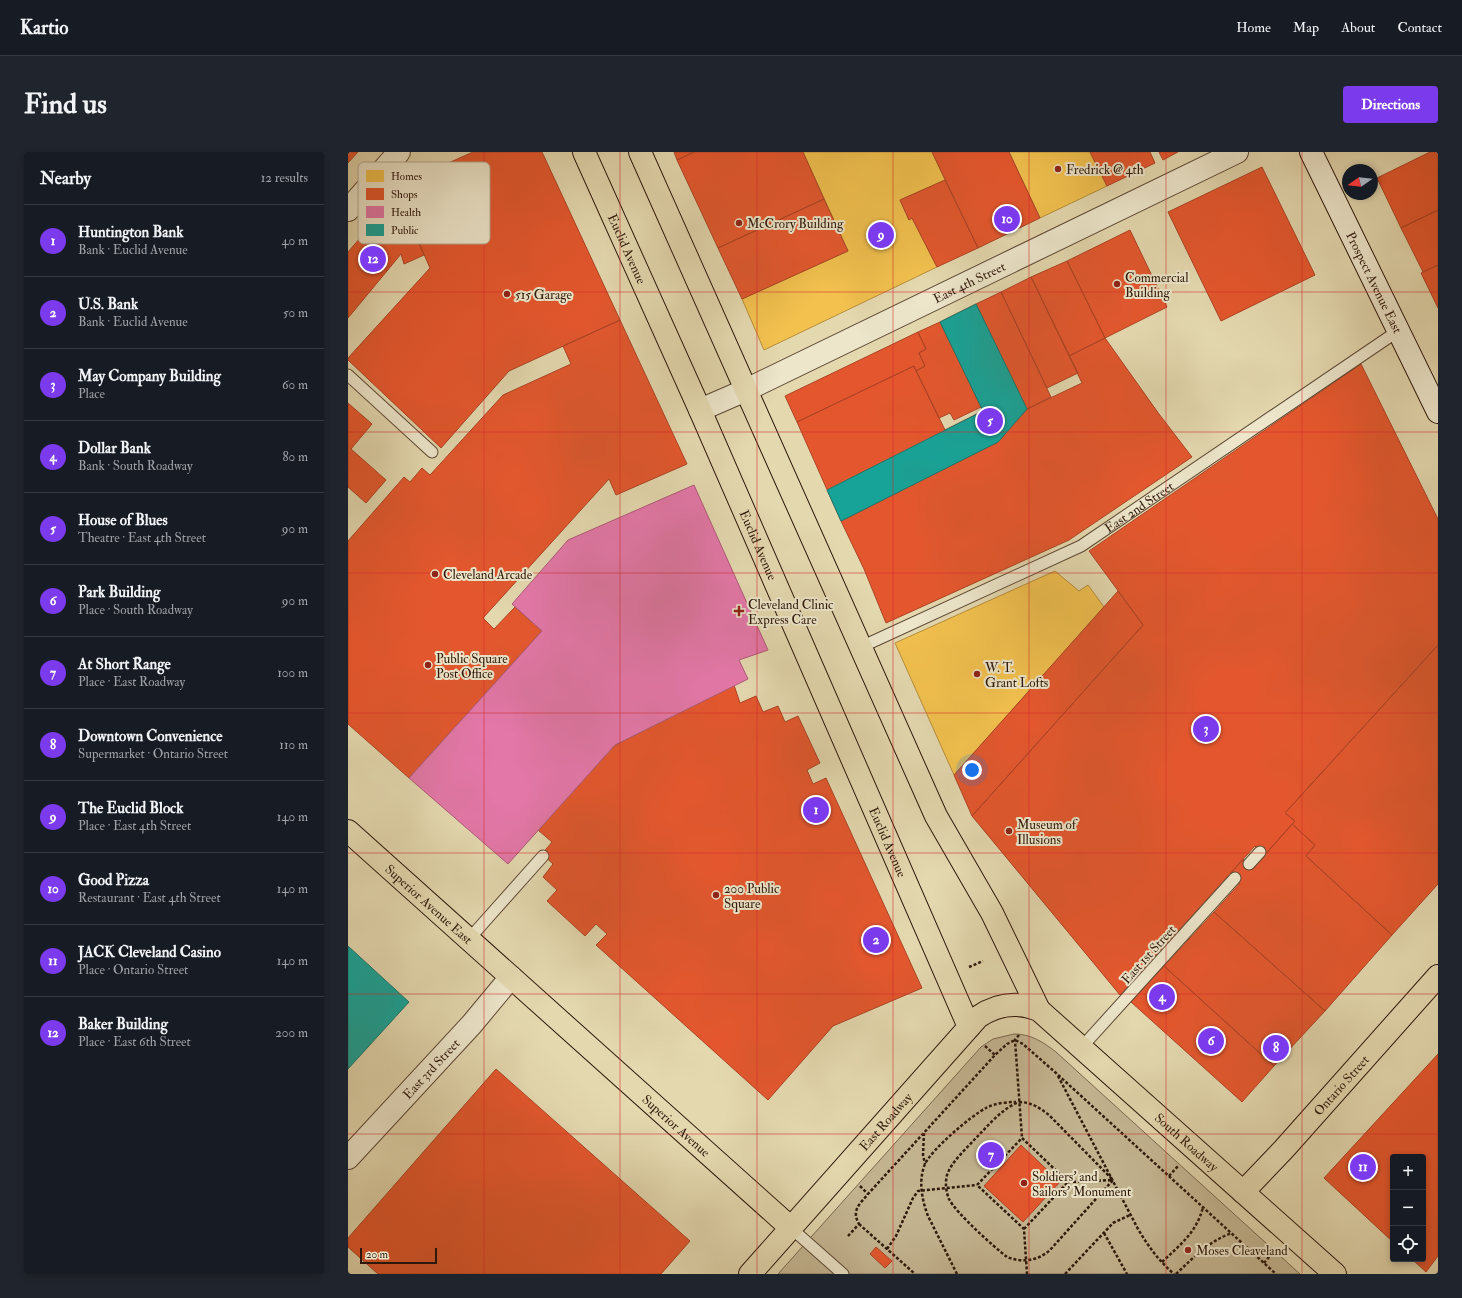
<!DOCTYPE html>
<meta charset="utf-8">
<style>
:root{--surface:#171b24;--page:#20242c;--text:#f1f3f6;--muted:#9ea1a6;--line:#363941;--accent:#7c3aed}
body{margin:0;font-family:"IM FELL Double Pica",serif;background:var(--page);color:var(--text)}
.controls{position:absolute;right:12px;bottom:12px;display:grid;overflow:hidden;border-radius:4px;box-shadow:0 2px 6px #0003}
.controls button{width:36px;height:36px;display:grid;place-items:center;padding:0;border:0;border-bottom:1px solid var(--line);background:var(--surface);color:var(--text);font:20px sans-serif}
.compass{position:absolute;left:994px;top:12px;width:36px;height:36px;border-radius:50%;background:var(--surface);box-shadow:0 2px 6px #0003;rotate:256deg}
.scale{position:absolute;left:12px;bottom:10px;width:77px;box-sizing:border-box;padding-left:4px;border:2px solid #2e180b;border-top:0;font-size:11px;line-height:14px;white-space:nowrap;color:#2e180b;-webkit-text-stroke:3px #ede6cb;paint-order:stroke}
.you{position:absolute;left:624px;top:618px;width:14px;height:14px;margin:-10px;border:3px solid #fff;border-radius:50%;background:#1a73e8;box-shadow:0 0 0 6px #1a73e833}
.badge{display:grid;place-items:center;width:26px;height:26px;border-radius:50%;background:var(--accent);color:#fff;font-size:13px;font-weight:700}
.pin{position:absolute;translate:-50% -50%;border:2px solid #fff;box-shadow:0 1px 4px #0006}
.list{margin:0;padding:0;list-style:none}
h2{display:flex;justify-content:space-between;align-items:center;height:52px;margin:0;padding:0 16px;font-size:17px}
h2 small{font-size:13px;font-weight:400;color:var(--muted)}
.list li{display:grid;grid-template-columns:26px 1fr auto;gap:12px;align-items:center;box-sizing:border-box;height:72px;padding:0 16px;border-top:1px solid var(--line)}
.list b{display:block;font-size:15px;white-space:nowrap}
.list p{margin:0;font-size:13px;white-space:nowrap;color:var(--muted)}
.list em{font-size:13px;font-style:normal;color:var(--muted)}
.icon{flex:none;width:22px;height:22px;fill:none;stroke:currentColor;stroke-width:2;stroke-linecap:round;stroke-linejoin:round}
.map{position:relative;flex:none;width:1090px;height:1122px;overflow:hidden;border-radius:4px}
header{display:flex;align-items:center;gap:24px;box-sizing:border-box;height:56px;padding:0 20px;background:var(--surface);border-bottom:1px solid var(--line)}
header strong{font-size:19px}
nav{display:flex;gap:22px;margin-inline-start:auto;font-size:14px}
.intro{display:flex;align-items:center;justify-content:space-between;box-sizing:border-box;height:96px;padding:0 24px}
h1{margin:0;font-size:28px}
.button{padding:10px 18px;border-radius:4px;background:var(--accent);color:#fff;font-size:14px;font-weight:700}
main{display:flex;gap:24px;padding:0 24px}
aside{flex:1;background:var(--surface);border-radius:4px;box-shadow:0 2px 6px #0003}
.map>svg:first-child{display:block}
.green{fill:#c5b793;stroke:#7a684f}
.homes{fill:#f2c14e;stroke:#b78e3a}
.shops{fill:#e4572e;stroke:#ad4424}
.health{fill:#e377a8;stroke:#ad5a79}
.public{fill:#17a398;stroke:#1e796e}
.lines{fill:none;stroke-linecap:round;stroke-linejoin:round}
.lane-casing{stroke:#5c4834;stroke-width:13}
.street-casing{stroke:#5c4834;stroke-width:24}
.secondary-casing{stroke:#2e180b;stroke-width:24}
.primary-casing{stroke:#2e180b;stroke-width:24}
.path{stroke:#2e180b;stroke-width:2.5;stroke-dasharray:3 2;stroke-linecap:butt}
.lane{stroke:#ede6cb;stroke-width:11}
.street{stroke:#ede6cb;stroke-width:22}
.secondary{stroke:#ede6cb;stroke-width:22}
.primary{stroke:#e4d8af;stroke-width:22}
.grid{fill:none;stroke:#d62828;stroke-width:1;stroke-opacity:0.55}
.poi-dot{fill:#8f2418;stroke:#ede6cb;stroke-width:1.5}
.labels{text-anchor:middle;stroke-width:4;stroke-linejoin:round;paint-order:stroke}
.poi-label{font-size:13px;fill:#2e180b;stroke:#ede6cb;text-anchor:start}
.street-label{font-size:13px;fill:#2e180b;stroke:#ede6cb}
.key{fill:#ede6cb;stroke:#b4a891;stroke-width:1}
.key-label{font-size:11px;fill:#2e180b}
</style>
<header>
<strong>Kartio</strong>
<nav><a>Home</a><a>Map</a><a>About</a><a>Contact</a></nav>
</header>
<div class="intro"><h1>Find us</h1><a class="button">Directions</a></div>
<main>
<aside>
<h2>Nearby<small>12 results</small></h2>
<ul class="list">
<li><span class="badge">1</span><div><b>Huntington Bank</b><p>Bank · Euclid Avenue</p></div><em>40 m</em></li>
<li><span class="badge">2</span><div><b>U.S. Bank</b><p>Bank · Euclid Avenue</p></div><em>50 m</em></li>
<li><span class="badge">3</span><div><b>May Company Building</b><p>Place</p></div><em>60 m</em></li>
<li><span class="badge">4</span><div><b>Dollar Bank</b><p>Bank · South Roadway</p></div><em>80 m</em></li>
<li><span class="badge">5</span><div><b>House of Blues</b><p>Theatre · East 4th Street</p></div><em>90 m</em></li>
<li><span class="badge">6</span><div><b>Park Building</b><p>Place · South Roadway</p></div><em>90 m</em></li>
<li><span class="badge">7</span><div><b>At Short Range</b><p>Place · East Roadway</p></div><em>100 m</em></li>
<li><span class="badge">8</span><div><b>Downtown Convenience</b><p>Supermarket · Ontario Street</p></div><em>110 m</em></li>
<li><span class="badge">9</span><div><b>The Euclid Block</b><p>Place · East 4th Street</p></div><em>140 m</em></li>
<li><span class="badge">10</span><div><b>Good Pizza</b><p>Restaurant · East 4th Street</p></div><em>140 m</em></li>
<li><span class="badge">11</span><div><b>JACK Cleveland Casino</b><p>Place · Ontario Street</p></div><em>140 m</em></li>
<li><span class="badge">12</span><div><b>Baker Building</b><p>Place · East 6th Street</p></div><em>200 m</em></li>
</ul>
</aside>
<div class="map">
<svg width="1090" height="1122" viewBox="0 0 1090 1122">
<rect width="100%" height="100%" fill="#e4d8af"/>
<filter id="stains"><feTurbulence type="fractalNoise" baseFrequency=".005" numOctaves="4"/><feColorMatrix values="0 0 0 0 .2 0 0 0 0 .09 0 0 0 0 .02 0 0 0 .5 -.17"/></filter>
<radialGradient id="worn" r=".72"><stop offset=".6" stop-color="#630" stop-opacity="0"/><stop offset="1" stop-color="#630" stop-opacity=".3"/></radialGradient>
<path class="green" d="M666,882C683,882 695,890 708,900L952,1122H430L633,895L645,887Z"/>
<path class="homes" d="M455,0H584L597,28L552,48L561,68L564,66L589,115L416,198L394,147L500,99Z
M661,0H742L759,34L692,66Z
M707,419L731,439L740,433L756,455L606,623L547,491Z"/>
<path class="shops" d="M0,0H10L0,11Z
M125,0H194L272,168L161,219L93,296L0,208V206L82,116L51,45L78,21Z
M326,0H346L329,8Z
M346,0H455L476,47L370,96L329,8Z
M584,0H661L692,66L630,96Z
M742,0H802L807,11L759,34Z
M811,0H830L815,8Z
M1082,0H1090V58L1053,76L1029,26Z
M914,15L967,123L873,169L820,60Z
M597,28L630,96L589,115L564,66L561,68L552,48Z
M50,42L76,103L56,112L53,102L0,166V100Z
M476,47L500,99L394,147L370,96Z
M1090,58V113L1075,120L1053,76Z
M782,78L819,155L757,186L719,109Z
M719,109L757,186L721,204L683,125Z
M1090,113V156L1073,121Z
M683,125L730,221L699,236L653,140Z
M653,140L703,245L679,257L628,152Z
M628,152L679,257L650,290L592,170Z
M272,168L339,312L268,343L261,327L135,466L146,477L167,455L194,479L61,626L0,572V389L56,325L62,330L74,316L82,323L155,243L223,212L215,194Z
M592,170L633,255L606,268L602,261L591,266L568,219L577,214L571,201L578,197L570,180Z
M570,180L578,197L571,201L577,214L568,219L566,214L449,270L437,244Z
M757,186L811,262L844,305L721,388L538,471L516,417L493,369L650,290L679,257L734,231L721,204Z
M1013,212L1090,367V493L937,661L947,669L916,704L907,694L772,843L624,664L795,473L741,399Z
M566,214L597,278L635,259L650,290L493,369L449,270Z
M0,251L24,272L3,297L38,328L18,351L0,335Z
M770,439L795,473L624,664L606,623Z
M1090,493V732L1044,783L958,704L967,693L944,672L947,669L937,661Z
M386,533L392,551L408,544L415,560L430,554L437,570L450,564L472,611L459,618L465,632L478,626L574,836L485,874L420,948L248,793L259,782L248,772L237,784L199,749L209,738L195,725L205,712L194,702L204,690L190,678L267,593Z
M944,672L967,693L958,704L1044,783L977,859L866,760L892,731L882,722L895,707L905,716Z
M866,760L977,859L926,914L816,814Z
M816,814L926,914L894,950L783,850Z
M1090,902V1104L1078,1120L1064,1107H1075V1005H1045V1090L976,1026Z
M148,917L342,1089L313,1122H30L0,1095V1086Z
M673,993L712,1030L675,1070L636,1034Z
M528,1095L544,1109L537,1116L522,1102Z"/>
<path class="health" d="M346,333L420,498L391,508L400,527L267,593L160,712L61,626L194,479L164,452L220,388Z"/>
<path class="public" d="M628,152L679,257L650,290L493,369L479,338L635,259L592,170Z
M0,794L61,850L0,917Z"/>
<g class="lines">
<g class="lane-casing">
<g id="lane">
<path d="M0,223L84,300"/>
<path id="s1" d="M513,495L733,394L1050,179"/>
<path d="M901,712L912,700"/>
<path d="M121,787L195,704"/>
<path d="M733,896L887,726"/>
<path d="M443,1076L495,1122"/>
</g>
</g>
<g class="street-casing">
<g id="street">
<path d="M0,58L51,0"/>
<path id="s2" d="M352,258L398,238L889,0"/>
<path id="s3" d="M0,1006L124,872L163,825"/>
</g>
</g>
<g class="secondary-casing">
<g id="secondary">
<path id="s4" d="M963,0L1090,260"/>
</g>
</g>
<g class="primary-casing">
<g id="primary">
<path id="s5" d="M236,0L352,258L621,875"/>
<path d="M292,0L588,664L644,761L691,858"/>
<path id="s6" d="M0,679L443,1076"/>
<path id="s7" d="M895,1040L936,997L1090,824"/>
<path id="s8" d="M402,1122L630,865C649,852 669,849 691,858L987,1122"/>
</g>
</g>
<path class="path" d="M621,815L635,809
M671,883L667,888L674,986
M637,894L647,903
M710,924L790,1077C800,1094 811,1109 826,1122
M671,950C683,950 692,956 701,963L765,1028L702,1098C690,1109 674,1111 659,1105C646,1095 608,1061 601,1047C598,1040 597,1031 599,1023C604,1009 617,998 627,987C640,974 653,957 671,950Z
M576,981L575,1003L577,1012
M821,1024L830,1014
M720,1030L765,1028
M512,1034L520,1042
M511,1072L567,1122
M676,1077L720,1030L674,986L629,1033L676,1077L679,1122
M756,1081L779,1122
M500,1084L511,1072C503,1058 512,1052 520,1042L647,903L659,892L667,888L675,892L708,921L928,1122
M539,1097L548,1084L565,1046L570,1039L629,1033
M814,1110C832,1093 849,1080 855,1055
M916,1111L926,1099
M609,1122L580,1064C574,1048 570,1029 577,1012C583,998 624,963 638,956C647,951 659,950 668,950
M717,1122L765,1071L782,1063
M828,1122C846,1105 861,1089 884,1081"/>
<use href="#lane" class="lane"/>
<use href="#street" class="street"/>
<use href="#secondary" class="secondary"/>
<use href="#primary" class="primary"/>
</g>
<path class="grid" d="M136,0V1122M272,0V1122M409,0V1122M545,0V1122M681,0V1122M818,0V1122M954,0V1122M0,140H1090M0,280H1090M0,421H1090M0,561H1090M0,701H1090M0,842H1090M0,982H1090"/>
<g class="poi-dot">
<circle cx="710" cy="17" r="4"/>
<circle cx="391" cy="71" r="4"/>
<circle cx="769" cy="132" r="4"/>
<circle cx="159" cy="142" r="4"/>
<circle cx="87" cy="422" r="4"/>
<path d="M389 453h4v4h4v4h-4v4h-4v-4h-4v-4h4z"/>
<circle cx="80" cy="513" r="4"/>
<circle cx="629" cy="522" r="4"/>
<circle cx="661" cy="679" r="4"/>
<circle cx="368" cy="743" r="4"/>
<circle cx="676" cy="1031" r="4"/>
<circle cx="840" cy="1098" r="4"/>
</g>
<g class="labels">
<g class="poi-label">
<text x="718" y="22">Fredrick @ 4th</text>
<text x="399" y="76">McCrory Building</text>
<text x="777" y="130">Commercial<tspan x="777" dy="15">Building</tspan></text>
<text x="167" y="147">515 Garage</text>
<text x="95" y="427">Cleveland Arcade</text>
<text x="400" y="457">Cleveland Clinic<tspan x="400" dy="15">Express Care</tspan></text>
<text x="88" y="511">Public Square<tspan x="88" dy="15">Post Office</tspan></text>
<text x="637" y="520">W. T.<tspan x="637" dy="15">Grant Lofts</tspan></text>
<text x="669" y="677">Museum of<tspan x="669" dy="15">Illusions</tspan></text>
<text x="376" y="741">200 Public<tspan x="376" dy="15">Square</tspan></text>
<text x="684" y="1029">Soldiers' and<tspan x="684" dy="15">Sailors' Monument</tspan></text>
<text x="848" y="1103">Moses Cleaveland</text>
</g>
<g class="street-label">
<text dy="5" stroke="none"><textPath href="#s5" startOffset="106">Euclid Avenue</textPath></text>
<text dy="5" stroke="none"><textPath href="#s2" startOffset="298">East 4th Street</textPath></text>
<text dy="5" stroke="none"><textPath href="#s4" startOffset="145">Prospect Avenue East</textPath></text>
<text dy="5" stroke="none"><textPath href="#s1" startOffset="312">East 2nd Street</textPath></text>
<text dy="5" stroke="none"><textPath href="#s5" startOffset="430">Euclid Avenue</textPath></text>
<text dy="5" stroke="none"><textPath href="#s5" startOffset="754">Euclid Avenue</textPath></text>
<text dy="5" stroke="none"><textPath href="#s6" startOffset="109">Superior Avenue East</textPath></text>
<text transform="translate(800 802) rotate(-48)" y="5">East 1st Street</text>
<text dy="5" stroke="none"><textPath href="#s3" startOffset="122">East 3rd Street</textPath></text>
<text dy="5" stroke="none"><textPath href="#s7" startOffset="145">Ontario Street</textPath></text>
<text dy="5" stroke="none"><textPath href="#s8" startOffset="204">East Roadway</textPath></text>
<text dy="5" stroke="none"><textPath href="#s6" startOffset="441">Superior Avenue</textPath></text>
<text dy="5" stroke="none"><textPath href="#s8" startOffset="606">South Roadway</textPath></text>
</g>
</g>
<rect x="10" y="10" width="132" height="82" rx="6" class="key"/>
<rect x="18" y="18" width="18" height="12" fill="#f2c14e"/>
<rect x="18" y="36" width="18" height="12" fill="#e4572e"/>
<rect x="18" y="54" width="18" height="12" fill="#e377a8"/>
<rect x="18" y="72" width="18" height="12" fill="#17a398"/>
<g class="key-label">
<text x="43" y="28">Homes</text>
<text x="43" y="46">Shops</text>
<text x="43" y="64">Health</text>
<text x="43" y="82">Public</text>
</g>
<rect width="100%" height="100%" filter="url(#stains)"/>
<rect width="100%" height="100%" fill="url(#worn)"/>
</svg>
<div class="controls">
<button>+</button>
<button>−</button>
<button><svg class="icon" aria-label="locate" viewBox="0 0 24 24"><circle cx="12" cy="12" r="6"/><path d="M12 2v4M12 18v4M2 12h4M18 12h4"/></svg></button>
</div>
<svg class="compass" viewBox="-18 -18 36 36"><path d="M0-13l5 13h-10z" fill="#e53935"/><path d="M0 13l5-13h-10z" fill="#9ea1a6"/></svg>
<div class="scale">20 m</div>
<div class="you"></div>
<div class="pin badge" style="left:468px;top:658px">1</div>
<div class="pin badge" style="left:528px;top:788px">2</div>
<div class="pin badge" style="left:858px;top:577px">3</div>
<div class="pin badge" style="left:814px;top:845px">4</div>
<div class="pin badge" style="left:642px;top:269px">5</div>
<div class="pin badge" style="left:863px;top:889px">6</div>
<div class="pin badge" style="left:643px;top:1003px">7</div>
<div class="pin badge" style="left:928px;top:896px">8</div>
<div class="pin badge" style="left:533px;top:83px">9</div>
<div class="pin badge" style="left:659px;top:67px">10</div>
<div class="pin badge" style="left:1015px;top:1015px">11</div>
<div class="pin badge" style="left:25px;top:107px">12</div>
</div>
</main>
